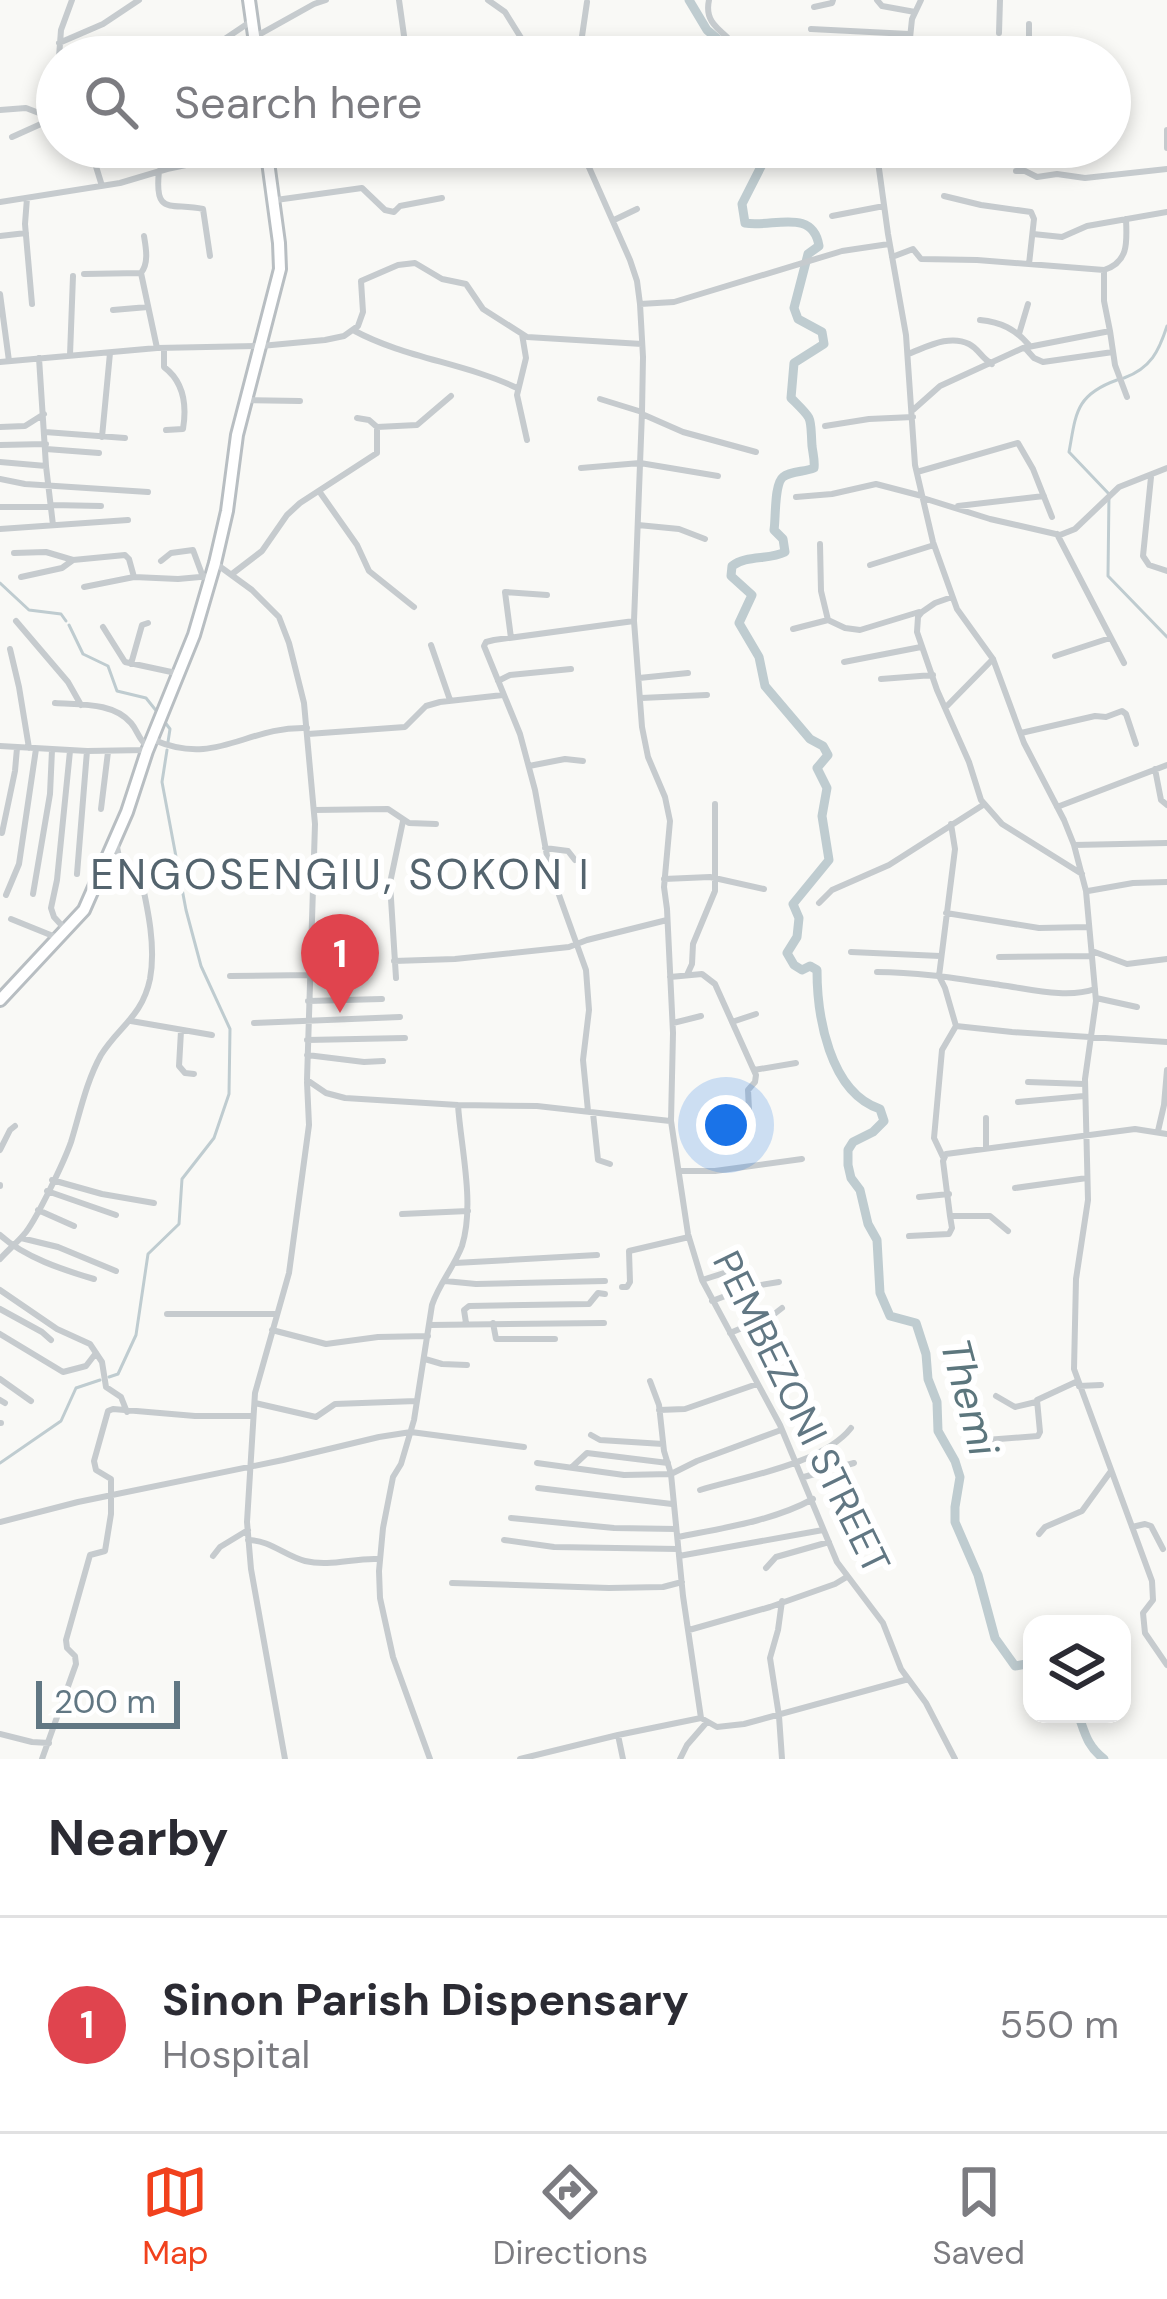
<!DOCTYPE html>
<style>
:root{--surface:#fff;--page:#f7f7f7;--text:#2b2b33;--muted:#7c7c81;--line:#e1e1e2;--accent:#f1411d}
body{margin:0;font-family:"DM Sans",sans-serif;background:var(--page);color:var(--text)}
.controls{position:absolute;right:36px;bottom:36px;display:grid;overflow:hidden;border-radius:24px;box-shadow:0 6px 18px #0003}
.controls button{width:108px;height:108px;display:grid;place-items:center;padding:0;border:0;border-bottom:3px solid var(--line);background:var(--surface);color:var(--text);font:60px sans-serif}
.scale{position:absolute;left:36px;bottom:30px;width:144px;box-sizing:border-box;padding-left:12px;border:6px solid #617783;border-top:0;font-size:33px;line-height:42px;white-space:nowrap;color:#617783;-webkit-text-stroke:9px #fff;paint-order:stroke}
.you{position:absolute;left:726px;top:1125px;width:42px;height:42px;margin:-30px;border:9px solid #fff;border-radius:50%;background:#1a73e8;box-shadow:0 0 0 18px #1a73e833}
.badge{display:grid;place-items:center;width:78px;height:78px;border-radius:50%;background:var(--accent);color:#fff;font-size:39px;font-weight:700}
.pin{position:absolute;translate:-50% -99px;filter:drop-shadow(0 3px 6px #0008)}
.pin::after{content:'';position:absolute;top:63px;width:42px;height:36px;background:inherit;clip-path:polygon(0 0,100% 0,50% 100%)}
.list{margin:0;padding:0;list-style:none}
h2{display:flex;justify-content:space-between;align-items:center;height:156px;margin:0;padding:0 48px;font-size:51px}
h2 small{font-size:39px;font-weight:400;color:var(--muted)}
.list li{display:grid;grid-template-columns:78px 1fr auto;gap:36px;align-items:center;box-sizing:border-box;height:216px;padding:0 48px;border-top:3px solid var(--line)}
.list b{display:block;font-size:45px;white-space:nowrap}
.list p{margin:0;font-size:39px;white-space:nowrap;color:var(--muted)}
.list em{font-size:39px;font-style:normal;color:var(--muted)}
.icon{flex:none;width:66px;height:66px;fill:none;stroke:currentColor;stroke-width:2;stroke-linecap:round;stroke-linejoin:round}
.map{position:relative;flex:none;width:1167px;height:1759px;overflow:hidden}
.search{position:absolute;background:var(--surface);box-shadow:0 6px 18px #0003;left:36px;right:36px;top:36px;height:132px;display:flex;align-items:center;gap:30px;box-sizing:border-box;padding:0 42px;border-radius:66px;color:var(--muted);font-size:45px}
.sheet{height:372px;background:var(--surface)}
nav{display:flex;justify-content:space-around;align-items:center;box-sizing:border-box;height:168px;border-top:3px solid var(--line);background:var(--surface);font-size:33px;color:var(--muted)}
nav a{display:grid;justify-items:center;gap:6px}
nav .on{color:var(--accent)}
.map>svg:first-child{display:block}
.lines{fill:none;stroke-linecap:round;stroke-linejoin:round}
.stream{stroke:#bfccd0;stroke-width:3}
.river{stroke:#bfccd0;stroke-width:9}
.secondary-casing{stroke:#b8bec2;stroke-width:16}
.street{stroke:#c6cbce;stroke-width:6}
.secondary{stroke:#fff;stroke-width:10}
.labels{text-anchor:middle;stroke-width:12;stroke-linejoin:round;paint-order:stroke}
.street-label{font-size:39px;fill:#617783;stroke:#fff}
.neighbourhood-label{font-size:42px;letter-spacing:3px;fill:#54646e;stroke:#fff}
.water-label{font-size:42px;font-style:italic;fill:#5c767d;stroke:#fff}
</style>
<div class="map">
<svg width="1167" height="1759" viewBox="0 0 1167 1759">
<rect width="100%" height="100%" fill="#f9f9f6"/>
<g class="lines">
<path class="stream" d="M1124,378C1151,368 1159,351 1167,326
M1117,380C1075,395 1076,414 1069,452L1109,494L1108,576L1167,637
M0,583L29,610L61,614L66,621
M69,625L83,654L108,666L117,691L146,698L158,713
M164,721L170,729L168,742
M109,1377L118,1374L136,1335L148,1254L179,1224L182,1179L214,1138L229,1094L230,1029L201,966L186,910L162,782L167,750
M0,1463L61,1421L76,1388L100,1380"/>
<path class="river" d="M689,0L707,30L739,57
M771,147L742,204L745,223C772,228 813,207 819,246L808,254L794,308L798,319L822,332L824,344L794,363L791,398C814,421 810,415 812,446C813,454 815,461 814,468C805,472 791,471 783,477C774,484 776,518 774,530L783,539L785,552C769,560 746,555 732,566L731,576L752,595L739,623L759,657L765,686L810,739L823,746L828,755L817,768L827,788L822,816L829,860L793,904L799,918L797,937L787,953L794,965L802,970L810,966L817,970C817,1015 829,1092 880,1109L884,1121L873,1132L853,1142L848,1150V1165L851,1178L860,1190L868,1224L877,1240L880,1293L890,1316L916,1323L926,1354L928,1379L937,1402L938,1431L955,1461L960,1477L955,1507V1522L978,1575L995,1638L1015,1666L1032,1663
M1078,1714C1085,1733 1087,1746 1104,1759"/>
<g class="secondary-casing">
<path id="secondary" d="M249,0L257,57
M0,1000L84,910L127,812L147,751L194,635L215,563L227,511L237,435L280,269L279,243L266,147"/>
</g>
<path class="street" d="M399,0L407,57
M488,0L505,12L533,57
M709,0C705,18 714,26 727,37
M877,0L882,6L915,12
M814,7L832,3L833,0
M1029,24V57
M811,29L909,34
M999,33L1000,0
M255,37L314,4L326,0
M581,39L622,41
M59,43L103,24L139,0
M146,54L149,57
M59,57L61,30L72,0
M198,57L250,22
M574,57L580,50L587,2
M908,57L912,19L921,0
M0,110L26,108L57,120
M1167,130V148
M12,137L52,119
M90,147L102,186
M163,147L167,169
M580,147L630,260L637,281L640,304L643,357L642,412L634,621L642,727L648,757L665,797L670,821L664,887L667,909L673,1033L671,1121L688,1234L702,1280L780,1425L837,1562L883,1623L901,1669L926,1703L955,1759
M876,147L888,234L906,335L915,465L933,542L957,609L993,659L1024,743L1064,820L1074,845L1086,891L1096,1001L1085,1079L1088,1200L1076,1279L1074,1369L1152,1581L1153,1600L1143,1613L1145,1633L1167,1665
M1019,148V147
M159,171C154,217 171,202 203,209L210,256
M1016,171H1025L1037,177L1057,174L1085,178L1167,169
M944,196L981,205L1031,212L1034,219L1029,264
M27,198L25,224L32,304
M276,200L362,188L385,210L394,212L400,206L442,198
M0,202L120,183L167,169L266,148
M832,216L884,206
M614,220L637,209
M1033,234L1062,237L1087,226L1167,212
M0,236L26,233
M892,257L913,249L921,259L977,260L1104,270C1129,262 1127,242 1126,219
M1104,270V301L1110,331
M141,273L157,348
M84,274L141,273C149,263 146,248 144,236
M0,294L9,361
M640,304L674,302L842,251L889,244
M113,310L148,307
M980,320C1001,322 1015,329 1029,345
M353,330C404,358 465,363 517,388
M522,334L526,358L517,395L527,440
M1019,334L1028,304
M164,348V367C184,382 187,405 183,429L166,430
M1025,348L1034,358L1043,362L1113,352
M908,354C927,347 949,334 969,344C979,349 981,358 992,364
M70,355L73,276
M39,358L46,466L53,525
M0,362L157,348L261,346L325,340L344,336L358,326L363,312L361,281L398,265L415,263L442,279L466,284L483,309L527,337L642,344
M600,399L642,412
M246,400L300,401
M913,410L940,386L1023,348L1110,331L1115,365L1127,397
M642,414L683,432L756,452
M357,418L369,420L377,427L417,425L451,396
M825,426L869,419L913,417
M0,427L25,426L44,414
M45,432L125,438
M102,437L110,353
M0,445L46,444
M46,449L99,453
M0,462L46,466
M581,468L640,463L718,476
M917,472L1018,443L1033,469L1052,517
M1151,477L1143,556L1149,565L1167,571
M0,479L25,484L148,492
M319,491L357,545L369,571L414,607
M796,497L832,494L876,484L922,496
M923,498L990,519L1060,535L1075,529L1119,487L1167,468
M51,505L101,506
M958,506L1044,496
M0,507H51
M638,525L679,529L705,539
M0,529L128,520
M1057,534L1124,663
M820,544L821,591L828,620
M14,553L46,552L73,560
M161,561L171,553L193,550L203,577
M215,563L252,590L279,617L289,643L304,703L315,824L307,1080L326,1093L345,1098L458,1105L537,1106L670,1121
M870,565L934,545
M232,574L262,551L287,515L300,503L377,453V427
M21,577L62,568L73,560L125,555L129,559L134,577
M84,587L134,577L178,579L211,576
M952,597L935,603L922,612L918,617L917,632L937,690L969,762L981,800L1002,824L1082,874
M16,621L68,682L81,705
M103,627L125,662L176,673
M793,629L828,620L845,628L860,630L919,612
M511,638L505,592L547,595
M431,645L450,700
M10,649L19,687L29,748
M1055,656L1110,638
M844,662L921,647
M131,664L142,625L148,623
M639,678L688,673
M881,679L933,675
M498,681L510,675L571,669
M641,698L707,695
M55,703C80,705 113,702 131,723C138,731 138,739 148,747
M945,708L993,659
M1021,733L1095,716L1106,717L1122,711L1126,714L1136,744
M308,734L405,727L426,706L440,702L503,695
M154,740C217,767 246,726 307,728
M0,746L87,751L146,750
M529,766L565,759L583,761
M1155,769L1161,800L1167,805
M1057,807L1167,765
M101,809L108,752
M314,810L388,809L409,823L436,824
M2,833L15,771L17,748
M1074,845L1167,843
M545,848L568,851L575,860
M77,874L87,751
M664,879L710,877L764,889
M1088,891L1133,883L1167,882
M33,894L50,794L52,750
M6,895L19,864L36,749
M819,903L832,890L889,865L983,805
M946,913L1039,928L1089,927
M11,919L58,938
M64,928L54,917L51,908L57,880L70,751
M1092,951L1127,964L1167,959
M851,952L940,956
M999,957L1091,956
M394,961L455,959L569,947L587,940L667,920
M877,972C918,972 960,979 1000,985C1030,989 1067,999 1095,989
M687,975L692,964L693,944L715,891V804
M230,976L309,975
M670,977L702,974L715,984L756,1075L755,1082L748,1090L749,1110
M396,978L390,883L403,821
M1096,998L1137,1007
M308,1001L382,999
M131,1021L212,1035
M732,1022L756,1014
M254,1023L400,1017
M673,1023L701,1016
M956,1026L1012,1032L1167,1042
M181,1031L179,1066L185,1073L194,1074
M307,1040L405,1038
M307,1055L364,1062L383,1061
M754,1070L796,1063
M1028,1082L1084,1084
M1018,1102L1084,1096
M588,1111L583,1060L589,1010L586,970L549,867L535,790L520,734L484,646L486,642L494,640L634,621
M593,1113L598,1160L610,1164
M986,1118V1147
M1158,1131L1164,1105L1167,1070
M0,1150L10,1130L15,1126
M943,1157L934,1138L942,1050L956,1026L945,988L939,976L955,849L951,824
M681,1171H715L802,1159
M52,1180L102,1194L154,1203
M0,1186V1185
M1015,1188L1087,1178
M47,1191L116,1215
M919,1197L949,1194
M38,1210L74,1226
M402,1214L468,1211
M1008,1231L990,1216H950L943,1161L946,1154L1135,1129L1167,1134
M0,1235C24,1257 63,1270 94,1279
M909,1236L949,1234L952,1228L950,1216
M21,1238L58,1247L116,1271
M0,1259C8,1250 18,1242 26,1232C38,1216 64,1162 71,1142C80,1113 86,1082 101,1055C119,1026 142,1017 150,979C156,947 148,910 141,878L137,869L119,857L116,842
M455,1263L597,1255
M702,1280L737,1269
M445,1281L476,1284L605,1281
M622,1287H627L630,1282L629,1251L689,1237
M0,1290L57,1329L90,1344L102,1362L106,1387L121,1397L127,1412
M712,1301L749,1287L779,1282
M0,1309L42,1332L51,1340
M167,1314H277
M466,1323L464,1310L469,1306L589,1304L598,1293L605,1294
M493,1323L496,1339H555
M430,1325L604,1323
M272,1330L326,1344L378,1337L428,1336
M730,1333L773,1315L782,1308
M0,1334L63,1372L86,1366L96,1353
M425,1359L442,1364L467,1365
M0,1379L31,1401
M650,1381L659,1405L664,1451L671,1474L683,1596L701,1718
M1079,1386L1101,1385
M996,1396L1015,1407L1036,1402
M0,1400L5,1403
M255,1403L316,1417L335,1404L416,1401
M659,1410L685,1409L757,1384
M0,1423H1
M591,1435L600,1440L663,1444
M986,1440L1038,1436L1040,1432L1037,1400L1078,1381
M537,1463L624,1475L671,1474L697,1461L781,1430
M572,1467L587,1453L668,1463
M804,1477L854,1463
M538,1488L672,1504
M700,1490C743,1477 823,1464 851,1428
M511,1518L614,1528L676,1529
M0,1522L78,1502L283,1460L379,1437L411,1432L524,1447
M1132,1527L1145,1524L1151,1526L1163,1549
M1039,1534L1045,1527L1082,1511L1111,1471
M678,1537C723,1528 773,1521 813,1499
M248,1540C270,1540 285,1556 305,1561C330,1567 353,1558 377,1559
M504,1540L554,1547L678,1549
M213,1556L220,1547L248,1530
M679,1556L823,1530
M766,1568L776,1557L829,1542
M452,1583L609,1588L663,1587L682,1582
M782,1601L778,1630L770,1658L779,1716L782,1759
M689,1630L770,1607L835,1584L845,1578
M0,1734L32,1742L49,1743
M618,1735L623,1759
M42,1759L76,1664L75,1656L67,1648L66,1640L90,1555L105,1551L111,1514V1479L96,1470L94,1461L108,1411L113,1409L195,1416H253
M285,1759L251,1569L247,1522L255,1393L289,1273L309,1125L307,1082
M430,1759L393,1657L380,1598L379,1571L383,1528L393,1477L401,1464L414,1420L432,1305C439,1284 454,1267 462,1246C475,1204 461,1149 458,1105
M520,1759L618,1735L701,1718L717,1727L744,1724L905,1680
M680,1759L687,1745L707,1722"/>
<use href="#secondary" class="secondary"/>
</g>
<g class="labels">
<g class="street-label">
<text transform="translate(802 1412) rotate(64)" y="14">PEMBEZONI STREET</text>
</g>
<g class="neighbourhood-label">
<text x="341" y="889">ENGOSENGIU, SOKON I</text>
</g>
<g class="water-label">
<text transform="translate(970 1397) rotate(75)" y="15">Themi</text>
</g>
</g>
</svg>
<div class="controls">
<button><svg class="icon" aria-label="layers" viewBox="0 0 24 24"><path d="M12 4l9 5-9 5-9-5zM3 14l9 5 9-5"/></svg></button>
</div>
<div class="scale">200 m</div>
<div class="you"></div>
<div class="pin badge" style="left:340px;top:1013px;background:#e0444e">1</div>
<div class="search"><svg class="icon" aria-label="search" viewBox="0 0 24 24"><circle cx="10" cy="10" r="6"/><path d="M15 15l6 6"/></svg>Search here</div>
</div>
<section class="sheet">
<h2>Nearby<small></small></h2>
<ul class="list">
<li><span class="badge" style="background:#e0444e">1</span><div><b>Sinon Parish Dispensary</b><p>Hospital</p></div><em>550 m</em></li>
</ul>
</section>
<nav>
<a class="on"><svg class="icon" aria-label="map" viewBox="0 0 24 24"><path d="M3 6l6-2 6 2 6-2v14l-6 2-6-2-6 2zM9 4v14M15 6v14"/></svg>Map</a>
<a><svg class="icon" aria-label="directions" viewBox="0 0 24 24"><path d="M12 3l9 9-9 9-9-9zM9 14v-3h6M13 9l2 2-2 2"/></svg>Directions</a>
<a><svg class="icon" aria-label="saved" viewBox="0 0 24 24"><path d="M7 4h10v16l-5-4-5 4z"/></svg>Saved</a>
</nav>
